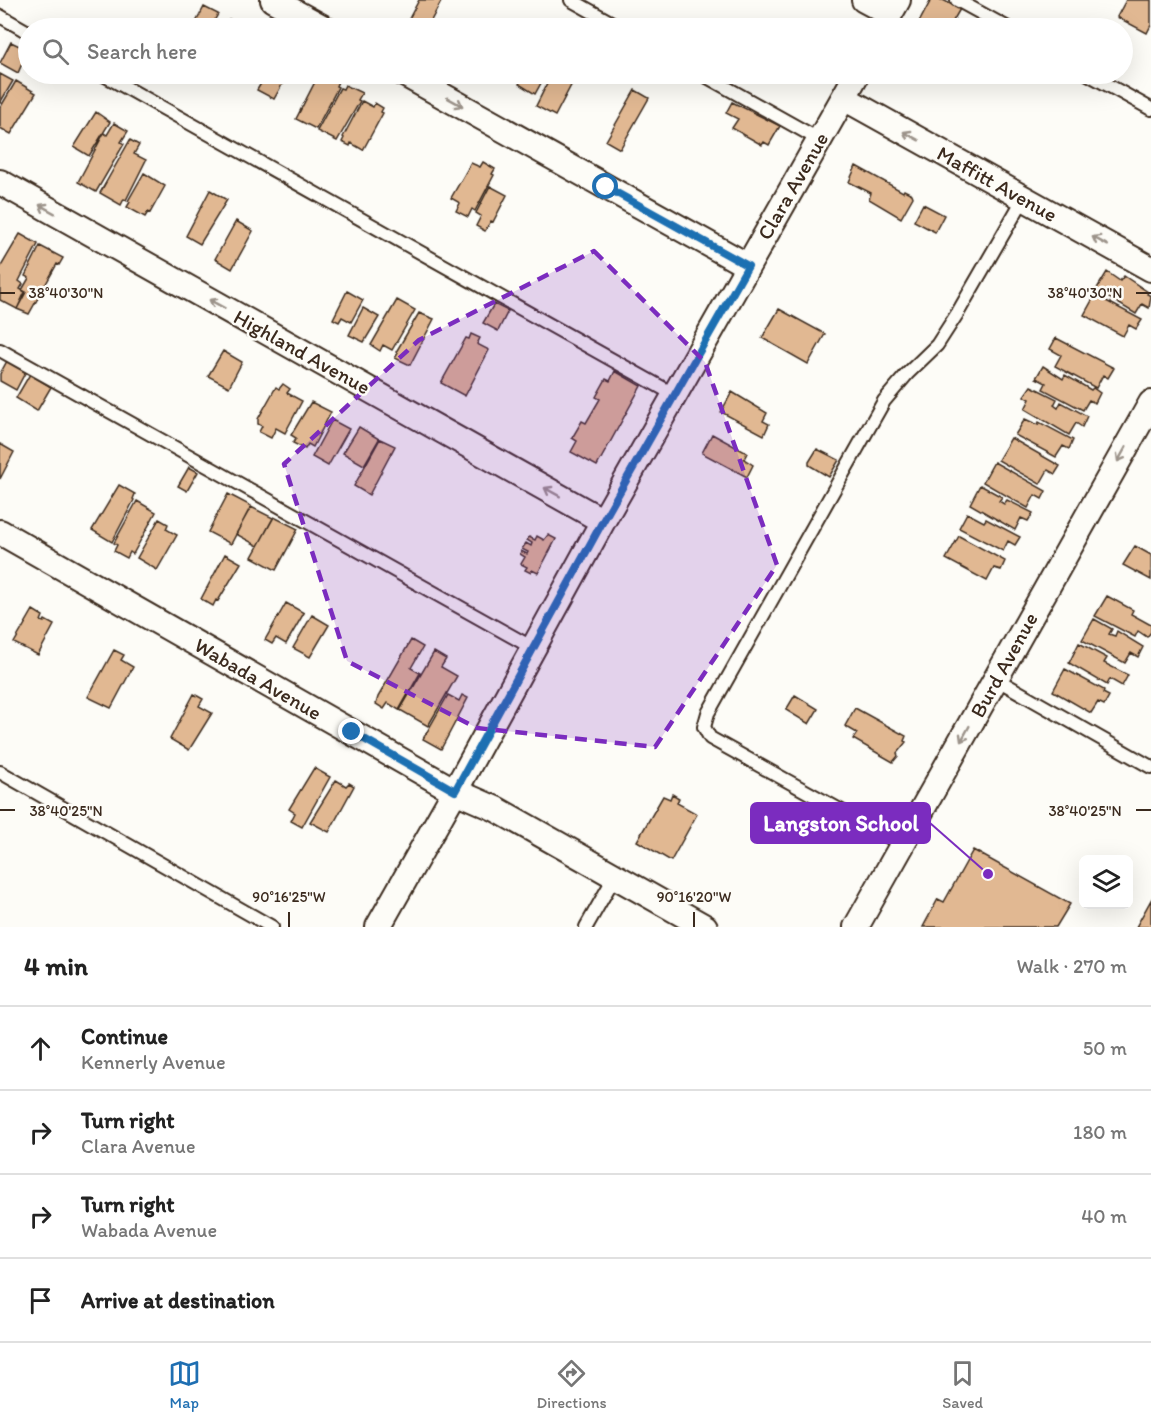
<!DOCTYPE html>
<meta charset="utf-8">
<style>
:root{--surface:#fff;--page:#f6f6f6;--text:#222;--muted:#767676;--line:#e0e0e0;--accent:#1f6fb2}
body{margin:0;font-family:Itim,sans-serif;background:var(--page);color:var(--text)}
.controls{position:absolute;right:18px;bottom:18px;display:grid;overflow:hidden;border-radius:9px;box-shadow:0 6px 24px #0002}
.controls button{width:54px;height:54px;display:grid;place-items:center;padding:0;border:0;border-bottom:2px solid var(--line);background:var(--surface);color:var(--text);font:30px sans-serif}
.stop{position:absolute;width:18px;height:18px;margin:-14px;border:4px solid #1f6fb2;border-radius:50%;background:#fff}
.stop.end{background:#1f6fb2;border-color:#fff;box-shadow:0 2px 6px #0008}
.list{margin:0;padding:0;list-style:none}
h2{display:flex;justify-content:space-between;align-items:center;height:78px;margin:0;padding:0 24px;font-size:26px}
h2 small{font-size:20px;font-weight:400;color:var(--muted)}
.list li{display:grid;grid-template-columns:39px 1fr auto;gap:18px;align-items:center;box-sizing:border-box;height:84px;padding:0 24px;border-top:2px solid var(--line)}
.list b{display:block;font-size:22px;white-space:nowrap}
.list p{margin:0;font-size:20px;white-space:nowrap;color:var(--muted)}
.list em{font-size:20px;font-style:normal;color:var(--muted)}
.icon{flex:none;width:33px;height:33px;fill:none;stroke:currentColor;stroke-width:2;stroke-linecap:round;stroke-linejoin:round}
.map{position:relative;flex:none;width:1151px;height:927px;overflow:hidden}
.search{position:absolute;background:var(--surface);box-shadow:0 6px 24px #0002;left:18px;right:18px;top:18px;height:66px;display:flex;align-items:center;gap:15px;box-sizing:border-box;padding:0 21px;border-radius:33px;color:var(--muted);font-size:22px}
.sheet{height:414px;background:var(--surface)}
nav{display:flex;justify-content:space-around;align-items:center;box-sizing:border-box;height:84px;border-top:2px solid var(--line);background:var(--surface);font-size:16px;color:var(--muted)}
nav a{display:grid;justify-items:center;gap:3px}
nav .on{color:var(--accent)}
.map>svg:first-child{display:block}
.building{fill:#e1b892;stroke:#3b2a1e;stroke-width:1.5}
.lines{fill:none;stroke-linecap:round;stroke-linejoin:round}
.service-casing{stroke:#3b2a1e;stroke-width:16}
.minor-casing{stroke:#3b2a1e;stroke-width:28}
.service{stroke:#fdfcf7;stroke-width:12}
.minor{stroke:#fdfcf7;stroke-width:24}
.oneway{stroke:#9c938a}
.route{stroke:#1f6fb2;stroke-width:8}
.marked{fill:#7b2cbf;fill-opacity:0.2;stroke:#7b2cbf;stroke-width:4.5;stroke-dasharray:12 8;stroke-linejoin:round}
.ticks{fill:none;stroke:#3b2a1e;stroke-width:2}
.labels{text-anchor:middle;stroke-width:5;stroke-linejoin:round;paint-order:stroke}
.street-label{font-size:21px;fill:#3b2a1e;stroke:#fdfcf7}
.ticks-label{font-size:15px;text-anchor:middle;fill:#3b2a1e;stroke:#fdfcf7;stroke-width:5;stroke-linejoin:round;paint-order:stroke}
.leader{fill:none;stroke:#7b2cbf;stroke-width:2}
.callout-dot{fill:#7b2cbf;stroke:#fdfcf7;stroke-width:2}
.callout{fill:#7b2cbf;stroke:#7b2cbf;stroke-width:2}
.callout-label{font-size:22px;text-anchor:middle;font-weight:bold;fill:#fff}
</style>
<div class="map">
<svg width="1151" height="927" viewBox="0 0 1151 927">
<rect width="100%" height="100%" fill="#fdfcf7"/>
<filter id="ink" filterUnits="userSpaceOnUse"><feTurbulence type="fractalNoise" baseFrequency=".0167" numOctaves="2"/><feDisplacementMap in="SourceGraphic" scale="12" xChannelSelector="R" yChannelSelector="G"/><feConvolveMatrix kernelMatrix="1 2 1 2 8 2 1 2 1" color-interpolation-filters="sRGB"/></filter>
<g filter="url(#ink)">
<path class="building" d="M419,0H442L427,28H404Z
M931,0H943L960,9L949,28H916Z
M1126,0H1151V25L1147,33L1117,17Z
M204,7L218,14L210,28H193Z
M229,19L246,28H222Z
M11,42L28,50L18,73L0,63Z
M0,74L13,81L0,103Z
M262,74H288L274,99L257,90L263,80L259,78Z
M322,74L333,78L335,75L340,77L336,86L338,87L316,129L296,119L318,76L320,77Z
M525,74H546L535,94L519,84Z
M552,74H577L555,116L536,106Z
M16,81L36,93L11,134L0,128V108Z
M345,85L362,93L358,100L360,101L337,141L317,131L340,88L343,89Z
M635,90L649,98L620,149L606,141Z
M362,101L373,107L375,103L383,108L381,112L383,113L363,150L351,143L350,146L342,142L344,138L343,137Z
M732,102L780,126L769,145L764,142L762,145L732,128L738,119L726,113Z
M96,112L110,122L89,156L74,147Z
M114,123L128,131L121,142L124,144L96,192L78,182L104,133L107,135Z
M130,140L139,145L134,154L146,160L126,200L124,199L121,205L100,193Z
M483,162L495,169L492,174L494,175L475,211L472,209L468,217L456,211L460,203L451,198L471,163L480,167Z
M856,166L903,192L904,190L912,194L913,197L901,218L869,199L871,193L849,182Z
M144,173L165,186L150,213L148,212L145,217L127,207L130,202L128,201Z
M490,186L507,195L493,222L491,221L485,231L476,226L481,216L476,213Z
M210,190L227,200L200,244L186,236Z
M923,204L944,215L935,232L914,221Z
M236,221L253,231L232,269L215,259Z
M20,234L38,244L19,281L23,284L20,289L25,292L17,309L0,300V268Z
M40,246L63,258L59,265L57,264L29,314L17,309L26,292L22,290L29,278L25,276Z
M1107,272L1120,281L1124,276L1148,292L1147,294L1151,296L1149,308L1142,304L1136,314L1096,290Z
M347,291L363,300L351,322L342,317L339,322L333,319Z
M1095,295L1142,320L1136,329L1129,325L1123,336L1084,315Z
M397,300L415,310L392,350L383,345L380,351L371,345Z
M494,304L508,311L498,331L483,323Z
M363,308L379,317L364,342L349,335Z
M779,309L825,334L808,364L762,338Z
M419,313L434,319L410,365L395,358L398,353L396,352Z
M471,334L480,338L477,344L489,350L465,396L441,383L466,338L469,339Z
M1056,338L1114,368L1108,378L1103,375L1096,388L1055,366L1061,355L1050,349Z
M223,351L242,362L229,387L208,376Z
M7,361L26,371L16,390L0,381V374Z
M1043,366L1063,379L1065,375L1091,390L1093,388L1100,393L1095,403L1089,400L1083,410L1043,389L1046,383L1036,378Z
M615,371L641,386L597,466L571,452L577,441L572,438L582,421L586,423L600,399L596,397L606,379L610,381Z
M30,374L51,387L37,411L16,398Z
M283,384L290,389L287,393L302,401L285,433L276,428L271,438L259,432L262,426L258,424V419L276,387L279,389Z
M1031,386L1057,399L1054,405L1058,408L1061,402L1087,416L1082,427L1076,423L1069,435L1025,409L1030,399L1024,396Z
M732,392L767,413L763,421L769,424L764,435L721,412Z
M311,402L331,412L313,447L308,444L305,449L293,443L296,438L291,435Z
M1025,419L1038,425L1039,422L1073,440L1069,449L1063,446L1056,457L1015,435Z
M332,420L349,429L328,466L312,457Z
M359,427L379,439L364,465L343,453Z
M712,434L747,453L744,459L753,465L747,477L702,453Z
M1011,438L1060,466L1055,474L1048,470L1040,484L998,460Z
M380,439L395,446L369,495L354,486Z
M0,444L14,452L0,479Z
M817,449L839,460L829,477L809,465V462Z
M994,462L1046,491L1042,499L1035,495L1028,508L983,482Z
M189,467L198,472L187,491L178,486Z
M119,485L135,494L133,499L134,500L112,542L92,530Z
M980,485L1002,497L999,501L1004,504L1007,500L1033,513L1028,521L1021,518L1015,530L970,504Z
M228,494L251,506L231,544L208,532Z
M137,501L156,512L133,554L130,552L127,558L114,551L117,545L114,543Z
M251,507L273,518L258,546L236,534Z
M967,513L984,522L986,519L1020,537L1015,545L1008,541L1003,551L959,528Z
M274,517L298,529L276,570L252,557Z
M159,519L168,524L166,529L177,535L157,570L137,558Z
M548,535L556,539L538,573L532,570L531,573L525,570L527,567L521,564L525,557L520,554L521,551L527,554L528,552L522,549L526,543L531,546L532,543L527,540L529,537L535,540L537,536L544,540Z
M959,536L1005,561L1001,570L994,568L987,581L946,559Z
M1135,546L1151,555V580L1123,565Z
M225,554L241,563L218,601L216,600L213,606L201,599Z
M1107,596L1133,610L1131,614L1151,625V632L1147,637L1138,631L1135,637L1095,616Z
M286,603L304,613L286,644L276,638L272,644L265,640Z
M33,610L43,616L41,621L44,622L45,620L54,625L38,655L14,643Z
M312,615L329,625L310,657L293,648Z
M1094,619L1112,629L1109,634L1115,636L1117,631L1143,647L1138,657L1131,653L1125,663L1082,640Z
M411,640L423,647L411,668L420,673L399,710L388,703L384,709L376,704L378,697Z
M1079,643L1107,658L1104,663L1128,675L1122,686L1110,679L1107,685L1069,663Z
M114,650L124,655L121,660L133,667L111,708L88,697Z
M434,652L446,659L441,667L457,676L428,726L400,710Z
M1065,669L1104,690L1103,693L1109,696L1104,705L1098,702L1091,713L1053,691Z
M194,694L203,699L199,706L212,713L189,750L170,739Z
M448,695L459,701L462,695L468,698L441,749L423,739Z
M795,695L818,709L809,724L786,710Z
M855,708L906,736L904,741L906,742L897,753L898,756L893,762L853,739L857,733L845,726Z
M314,768L330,777L302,827L291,821L295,813L289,809Z
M336,780L346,786L349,783L354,786L329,832L310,822Z
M672,794L679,798L677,803L697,814L671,861L637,841L663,796L670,799Z
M973,850L1070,904L1056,927H923L938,899L944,902Z
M1151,900V927H1136Z"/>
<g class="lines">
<g class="service-casing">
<path id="service" d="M571,0L621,28
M957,0L1008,28
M0,16L28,32
M102,74L675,395
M702,74L820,140
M1088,74L1151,109
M0,350L533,648
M996,679L1151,767
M0,772L272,927
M903,845L710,738L704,727L708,713L884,401L907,374L937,345L957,314L1024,198
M586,927L615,876"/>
</g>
<g class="minor-casing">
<path id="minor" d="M273,0L324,28
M864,0L890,14
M882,28L898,0
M404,74L748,266
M844,98L1151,269
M0,182L603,521
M0,532L455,791L496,809L705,927
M378,927L455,791L603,521L857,74
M856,927L1151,403"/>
</g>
<use href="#service" class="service"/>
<use href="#minor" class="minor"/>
</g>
<defs><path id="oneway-shaft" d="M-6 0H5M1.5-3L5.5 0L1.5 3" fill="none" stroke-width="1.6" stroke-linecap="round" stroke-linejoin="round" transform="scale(1.5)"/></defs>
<g class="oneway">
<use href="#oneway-shaft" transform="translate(455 102) rotate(29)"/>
<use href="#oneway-shaft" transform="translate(911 136) rotate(-151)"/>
<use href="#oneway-shaft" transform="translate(47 209) rotate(-151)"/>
<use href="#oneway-shaft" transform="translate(1100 241) rotate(-151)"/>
<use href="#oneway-shaft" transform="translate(217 304) rotate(-151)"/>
<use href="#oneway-shaft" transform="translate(1122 454) rotate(119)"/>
<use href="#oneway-shaft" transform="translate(552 492) rotate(-151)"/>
<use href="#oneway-shaft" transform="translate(965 734) rotate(119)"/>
</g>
</g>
<g class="lines" filter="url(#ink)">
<path class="route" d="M352,732L455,791L603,521L748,266L606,187"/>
</g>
<path class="marked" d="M594,251L705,362L777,565L655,747L477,728L347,661L284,464L419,340Z"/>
<path class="ticks" d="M0,293H15M1136,293H1151M0,810H15M1136,810H1151M289,912V927M694,912V927"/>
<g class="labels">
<g class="street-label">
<text transform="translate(997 184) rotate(29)" y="7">Maffitt Avenue</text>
<text transform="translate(793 186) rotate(-60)" y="7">Clara Avenue</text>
<text transform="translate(302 352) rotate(29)" y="7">Highland Avenue</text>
<text transform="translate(1004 665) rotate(-61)" y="7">Burd Avenue</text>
<text transform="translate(258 679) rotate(30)" y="7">Wabada Avenue</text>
</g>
</g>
<g class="ticks-label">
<text x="66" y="298">38°40'30"N</text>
<text x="1085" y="298">38°40'30"N</text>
<text x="66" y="816">38°40'25"N</text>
<text x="1085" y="816">38°40'25"N</text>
<text x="289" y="902">90°16'25"W</text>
<text x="694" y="902">90°16'20"W</text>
</g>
<path class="leader" d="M988 874L930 823"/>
<circle class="callout-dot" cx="988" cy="874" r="6"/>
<rect class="callout" x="751" y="803" width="179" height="40" rx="6"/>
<g class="callout-label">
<text x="841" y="831">Langston School</text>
</g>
</svg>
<div class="controls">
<button><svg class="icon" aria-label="layers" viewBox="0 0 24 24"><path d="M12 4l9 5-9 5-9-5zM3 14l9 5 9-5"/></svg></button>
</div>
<div class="stop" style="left:606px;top:187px"></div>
<div class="stop end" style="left:352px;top:732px"></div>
<div class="search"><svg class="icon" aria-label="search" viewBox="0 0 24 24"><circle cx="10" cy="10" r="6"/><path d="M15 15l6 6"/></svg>Search here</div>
</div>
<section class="sheet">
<h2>4 min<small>Walk · 270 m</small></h2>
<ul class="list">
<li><svg class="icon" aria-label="ahead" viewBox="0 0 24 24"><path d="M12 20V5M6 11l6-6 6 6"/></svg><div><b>Continue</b><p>Kennerly Avenue</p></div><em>50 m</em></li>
<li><svg class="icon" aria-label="right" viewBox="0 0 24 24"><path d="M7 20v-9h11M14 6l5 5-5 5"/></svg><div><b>Turn right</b><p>Clara Avenue</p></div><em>180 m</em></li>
<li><svg class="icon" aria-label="right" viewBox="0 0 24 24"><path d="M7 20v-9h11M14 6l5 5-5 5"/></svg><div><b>Turn right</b><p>Wabada Avenue</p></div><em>40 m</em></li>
<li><svg class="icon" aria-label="arrive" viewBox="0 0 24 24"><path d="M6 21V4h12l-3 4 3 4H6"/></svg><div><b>Arrive at destination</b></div></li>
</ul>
</section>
<nav>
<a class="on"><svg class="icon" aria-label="map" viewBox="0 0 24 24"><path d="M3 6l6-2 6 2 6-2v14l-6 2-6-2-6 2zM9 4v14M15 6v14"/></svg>Map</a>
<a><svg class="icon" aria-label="directions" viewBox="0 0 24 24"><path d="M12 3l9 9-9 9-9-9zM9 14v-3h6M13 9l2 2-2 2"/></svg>Directions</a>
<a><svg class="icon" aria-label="saved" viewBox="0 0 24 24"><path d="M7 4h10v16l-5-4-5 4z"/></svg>Saved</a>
</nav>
